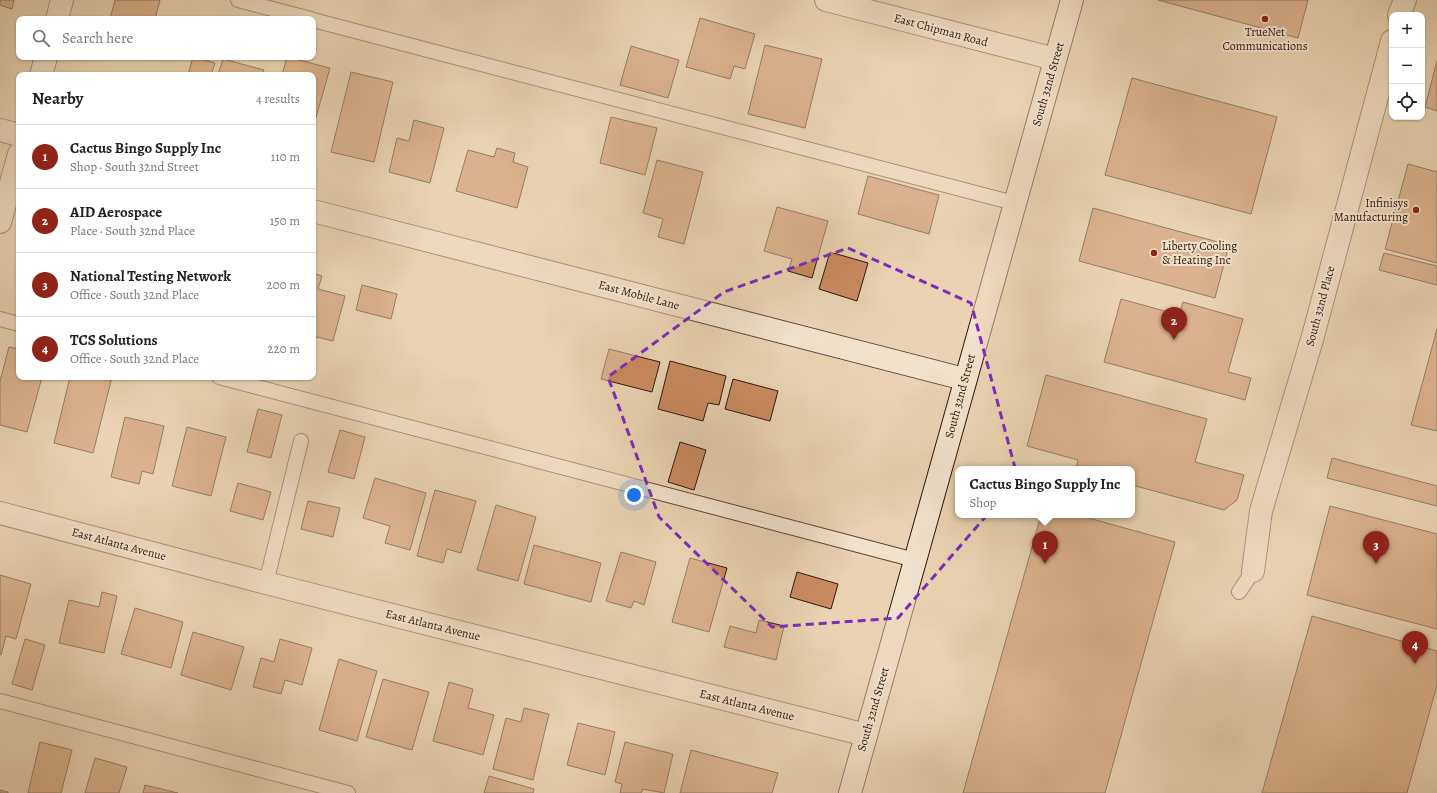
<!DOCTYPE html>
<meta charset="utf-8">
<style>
:root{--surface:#fff;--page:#f2f2f2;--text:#222;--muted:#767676;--line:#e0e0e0;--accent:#8f2418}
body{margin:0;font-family:Alegreya,serif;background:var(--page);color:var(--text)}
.controls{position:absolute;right:12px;top:12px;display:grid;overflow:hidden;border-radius:8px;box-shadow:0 1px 3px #0004}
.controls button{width:36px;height:36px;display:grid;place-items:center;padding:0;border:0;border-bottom:1px solid var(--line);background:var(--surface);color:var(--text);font:20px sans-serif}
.you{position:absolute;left:634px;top:495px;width:14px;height:14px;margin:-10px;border:3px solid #fff;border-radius:50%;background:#1a73e8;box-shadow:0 0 0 6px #1a73e833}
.badge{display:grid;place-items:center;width:26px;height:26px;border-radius:50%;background:var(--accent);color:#fff;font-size:13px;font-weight:700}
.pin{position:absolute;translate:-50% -33px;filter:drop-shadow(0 1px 2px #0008)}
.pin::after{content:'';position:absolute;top:21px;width:14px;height:12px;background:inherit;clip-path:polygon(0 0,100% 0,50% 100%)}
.popup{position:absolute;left:955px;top:466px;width:180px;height:52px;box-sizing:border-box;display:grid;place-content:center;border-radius:8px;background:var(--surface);filter:drop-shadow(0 1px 3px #0005);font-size:13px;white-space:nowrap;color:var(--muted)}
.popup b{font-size:15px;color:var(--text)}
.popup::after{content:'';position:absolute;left:50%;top:100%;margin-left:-8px;border:8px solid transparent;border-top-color:var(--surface)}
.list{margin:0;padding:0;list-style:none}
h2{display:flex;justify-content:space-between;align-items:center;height:52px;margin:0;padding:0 16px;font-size:17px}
h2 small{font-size:13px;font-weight:400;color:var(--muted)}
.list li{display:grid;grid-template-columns:26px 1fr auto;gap:12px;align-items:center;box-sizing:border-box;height:64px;padding:0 16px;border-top:1px solid var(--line)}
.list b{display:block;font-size:15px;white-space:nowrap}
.list p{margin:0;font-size:13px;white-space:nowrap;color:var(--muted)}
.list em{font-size:13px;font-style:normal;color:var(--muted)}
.icon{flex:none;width:22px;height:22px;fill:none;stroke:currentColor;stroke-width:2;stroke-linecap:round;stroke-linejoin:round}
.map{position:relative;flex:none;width:1437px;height:793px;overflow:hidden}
.search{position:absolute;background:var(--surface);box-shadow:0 1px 3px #0004;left:16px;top:16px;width:300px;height:44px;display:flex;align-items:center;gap:10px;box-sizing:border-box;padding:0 14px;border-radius:8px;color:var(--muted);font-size:15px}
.panel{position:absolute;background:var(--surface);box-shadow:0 1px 3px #0004;left:16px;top:72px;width:300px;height:308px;border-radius:8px}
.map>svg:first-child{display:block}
.building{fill:#cb8b61;stroke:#2d170a}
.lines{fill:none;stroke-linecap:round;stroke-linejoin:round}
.lane-casing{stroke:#5c4634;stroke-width:16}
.street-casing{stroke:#5c4634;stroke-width:24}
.secondary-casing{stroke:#2d170a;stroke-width:24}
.lane{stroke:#f1e2cd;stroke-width:14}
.street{stroke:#f1e2cd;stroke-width:22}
.secondary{stroke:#f1e2cd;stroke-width:22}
.marked{fill:none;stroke:#7b2cbf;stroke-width:3;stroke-dasharray:8 5;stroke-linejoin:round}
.poi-dot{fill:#8f2418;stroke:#f1e2cd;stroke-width:1.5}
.labels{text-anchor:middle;stroke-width:4;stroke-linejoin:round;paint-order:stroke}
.street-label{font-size:12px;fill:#2d170a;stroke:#f1e2cd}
.poi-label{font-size:12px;fill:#2d170a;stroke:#f1e2cd}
</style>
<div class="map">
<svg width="1437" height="793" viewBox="0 0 1437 793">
<rect width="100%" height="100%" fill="#e9d3b2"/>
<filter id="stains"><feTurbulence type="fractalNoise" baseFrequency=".005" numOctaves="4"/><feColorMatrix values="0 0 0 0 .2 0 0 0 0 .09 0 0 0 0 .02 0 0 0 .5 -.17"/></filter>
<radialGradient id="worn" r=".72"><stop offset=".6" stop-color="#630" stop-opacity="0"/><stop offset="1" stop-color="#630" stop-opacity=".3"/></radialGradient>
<path class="building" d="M0,0H14L12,9L0,5Z
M115,0H160L155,19H110Z
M1158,0H1308L1298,38Z
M700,18L755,34L745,69L734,66L730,79L686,67Z
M765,45L822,59L805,128L748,114Z
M631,46L679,60L668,98L620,85Z
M193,57L215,63L211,75H188Z
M287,57L330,68L313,128V75H282Z
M223,59L264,70L262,75H218Z
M1437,61V111L1425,107Z
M351,72L393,82L374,162L331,152Z
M1132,78L1277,117L1251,214L1105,175Z
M611,117L657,128L645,175L600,163Z
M414,120L444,128L430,183L389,172L397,138L409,141Z
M497,148L515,153L513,162L528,167L517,208L456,191L468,150L494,157Z
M657,160L703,172L684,244L658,237L663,219L643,213Z
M1408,164L1437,172V263L1385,249Z
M868,176L939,195L929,234L858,214Z
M777,207L828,221L812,278L788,271L792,259L764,251Z
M1093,208L1229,245L1215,298L1079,261Z
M830,252L868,263L857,301L819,289Z
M1384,253L1437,266V285L1379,270Z
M313,273L322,276L318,289L345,296L333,341L313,336Z
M362,285L397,294L391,319L356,310Z
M1121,299L1179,315L1183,302L1243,319L1228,372L1251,378L1245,400L1104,362Z
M1437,329V431L1411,425Z
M9,347L19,349V377H42L27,432L0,425V381Z
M609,349L660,362L652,392L601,379Z
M670,361L726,376L719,405L708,403L703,421L658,409Z
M1046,375L1207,419L1195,462L1244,475L1237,500L1224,510L1132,485V469H1076L1078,460L1027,446Z
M70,377H112L93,453L54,443Z
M733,379L778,391L770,421L725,409Z
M258,409L282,415L271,458L247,452Z
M125,417L164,426L153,474L142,471L139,484L111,477Z
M187,427L226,437L211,496L172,486Z
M340,430L365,437L354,479L328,472Z
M680,442L706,450L694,490L668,482Z
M1332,458L1437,486V506L1327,478Z
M375,478L426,493L410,550L385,543L390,526L363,518Z
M238,483L271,492L263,520L230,511Z
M435,490L476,501L461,553L447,549L443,563L417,556Z
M308,501L340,508L333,537L301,529Z
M496,505L536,517L518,581L477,570Z
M1330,506L1437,534V629L1307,595Z
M1041,515H1078L1175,542L1105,793H963Z
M534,545L601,563L591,602L524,584Z
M621,552L656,562L644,605L634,601L631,608L606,601Z
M690,558L727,568L709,632L672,622Z
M797,572L838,584L831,609L790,597Z
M0,575L31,584L16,639L6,636L1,655H0Z
M102,592L117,596L104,653L59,643L69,600L99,607Z
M135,608L183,622L171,668L121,654Z
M1312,616L1437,651V685L1407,793H1262Z
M759,620L784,626L776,660L724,647L730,626L756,633Z
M193,632L244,647L231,690L181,675Z
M25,639L45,645L32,690L12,684Z
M280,639L312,648L302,685L285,680L281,694L253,687L261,658L274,662Z
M339,659L377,671L357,741L319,730Z
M383,679L429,692L412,750L366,737Z
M449,682L473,689L468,708L494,715L483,755L433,741Z
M524,708L549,714L533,780L493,769L506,718L521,722Z
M578,723L615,732L605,775L567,765Z
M40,742L72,750L61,793H28Z
M625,742L673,754L664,793L643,789L641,793H620L622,784L615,782Z
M691,750L778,773L772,793H680Z
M95,758L127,767L119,793H85Z
M489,776L534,789L533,793H484Z
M145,785L178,793H143Z
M0,790L8,792V793H0Z"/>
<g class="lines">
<g class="lane-casing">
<path id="lane" d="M238,0L311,19
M313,20L1014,203
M0,319L19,324
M219,377L915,560
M266,583L301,441
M1239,592L1253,571
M0,701L348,793"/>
</g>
<g class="street-casing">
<path id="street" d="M826,0L1055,59
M1399,15L1405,0
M57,19L62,0
M41,75L46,57
M0,130L19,135
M313,211L964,379
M0,222L19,154
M0,513L266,583L866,735
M1253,571L1261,511L1313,336L1392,41"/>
</g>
<g class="secondary-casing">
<path id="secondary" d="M850,793L1072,0"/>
</g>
<use href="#lane" class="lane"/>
<use href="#street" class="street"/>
<use href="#secondary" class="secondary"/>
</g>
<path d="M0 0H1437V793H0ZM848,248L971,303L1018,479L898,618L772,627L659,517L608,377L724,292Z" fill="#e9d3b2" fill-opacity=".55" fill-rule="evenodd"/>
<path class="marked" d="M848,248L971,303L1018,479L898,618L772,627L659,517L608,377L724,292Z"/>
<g class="poi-dot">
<circle cx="1265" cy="19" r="4"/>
<circle cx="1416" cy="210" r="4"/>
<circle cx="1154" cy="253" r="4"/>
</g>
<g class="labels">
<g class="street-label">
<text transform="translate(941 30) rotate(15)" y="4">East Chipman Road</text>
<text transform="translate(1048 84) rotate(-74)" y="4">South 32nd Street</text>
<text transform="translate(639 295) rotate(15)" y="4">East Mobile Lane</text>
<text transform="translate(1320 306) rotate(-75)" y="4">South 32nd Place</text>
<text transform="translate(960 396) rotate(-75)" y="4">South 32nd Street</text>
<text transform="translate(119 544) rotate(15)" y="4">East Atlanta Avenue</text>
<text transform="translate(433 625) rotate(14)" y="4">East Atlanta Avenue</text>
<text transform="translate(747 705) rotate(14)" y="4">East Atlanta Avenue</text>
<text transform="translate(873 709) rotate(-74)" y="4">South 32nd Street</text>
</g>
<g class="poi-label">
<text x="1265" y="36">TrueNet<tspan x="1265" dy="14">Communications</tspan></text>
<text x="1408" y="207" text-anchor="end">Infinisys<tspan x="1408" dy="14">Manufacturing</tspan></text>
<text x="1162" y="250" text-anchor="start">Liberty Cooling<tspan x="1162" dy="14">&amp; Heating Inc</tspan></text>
</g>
</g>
<rect width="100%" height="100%" filter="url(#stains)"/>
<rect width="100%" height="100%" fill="url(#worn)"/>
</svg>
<div class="controls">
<button>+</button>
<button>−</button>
<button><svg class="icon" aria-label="locate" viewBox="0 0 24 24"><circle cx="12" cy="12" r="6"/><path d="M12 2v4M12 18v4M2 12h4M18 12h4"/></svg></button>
</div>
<div class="you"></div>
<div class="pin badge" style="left:1045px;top:564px">1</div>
<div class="popup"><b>Cactus Bingo Supply Inc</b>Shop</div>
<div class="pin badge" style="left:1174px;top:340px">2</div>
<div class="pin badge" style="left:1376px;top:564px">3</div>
<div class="pin badge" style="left:1415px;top:664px">4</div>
<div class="search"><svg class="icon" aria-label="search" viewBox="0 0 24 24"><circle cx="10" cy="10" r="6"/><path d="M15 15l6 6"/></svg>Search here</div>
<section class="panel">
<h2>Nearby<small>4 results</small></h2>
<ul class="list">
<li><span class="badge">1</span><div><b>Cactus Bingo Supply Inc</b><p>Shop · South 32nd Street</p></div><em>110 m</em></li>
<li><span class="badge">2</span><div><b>AID Aerospace</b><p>Place · South 32nd Place</p></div><em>150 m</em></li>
<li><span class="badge">3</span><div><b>National Testing Network</b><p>Office · South 32nd Place</p></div><em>200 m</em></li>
<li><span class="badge">4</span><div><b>TCS Solutions</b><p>Office · South 32nd Place</p></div><em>220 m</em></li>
</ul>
</section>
</div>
